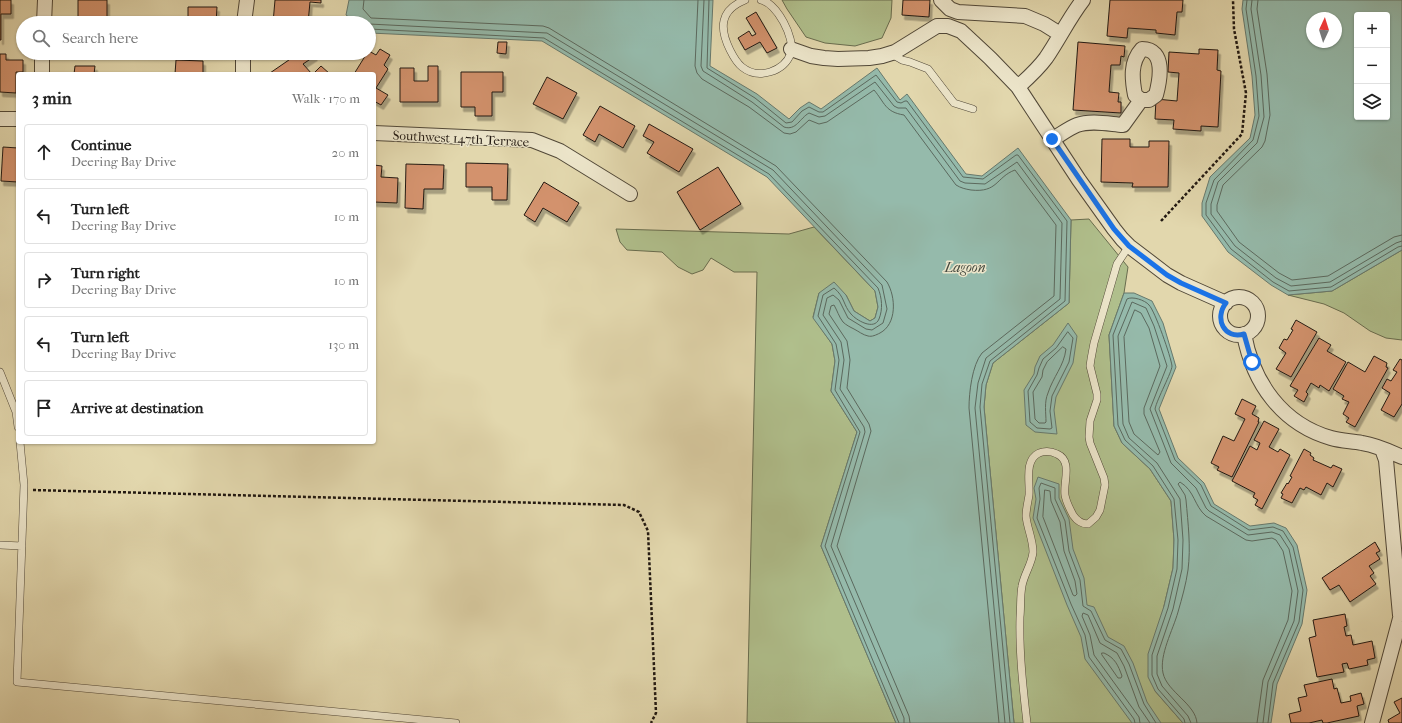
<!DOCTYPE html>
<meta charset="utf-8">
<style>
:root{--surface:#fff;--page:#f2f2f2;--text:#222;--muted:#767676;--line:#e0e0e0}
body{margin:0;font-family:"IM FELL French Canon",serif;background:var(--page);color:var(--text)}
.controls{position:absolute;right:12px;top:12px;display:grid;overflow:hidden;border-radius:4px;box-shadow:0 1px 3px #0004}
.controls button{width:36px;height:36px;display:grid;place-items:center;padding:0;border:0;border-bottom:1px solid var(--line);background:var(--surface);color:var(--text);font:20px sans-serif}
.compass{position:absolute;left:1306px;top:12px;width:36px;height:36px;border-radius:50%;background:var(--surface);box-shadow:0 1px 3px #0004;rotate:4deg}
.stop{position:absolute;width:12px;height:12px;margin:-9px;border:3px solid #1a73e8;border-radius:50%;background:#fff}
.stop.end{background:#1a73e8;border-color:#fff;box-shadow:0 1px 4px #0008}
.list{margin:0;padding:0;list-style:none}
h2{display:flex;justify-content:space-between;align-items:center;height:52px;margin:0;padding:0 16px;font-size:17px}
h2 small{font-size:13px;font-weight:400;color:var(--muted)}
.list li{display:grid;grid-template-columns:26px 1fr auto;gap:12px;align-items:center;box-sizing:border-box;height:56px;margin:0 8px 8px;padding:0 8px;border:1px solid var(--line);border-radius:4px}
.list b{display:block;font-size:15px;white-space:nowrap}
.list p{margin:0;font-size:13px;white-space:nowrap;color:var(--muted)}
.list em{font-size:13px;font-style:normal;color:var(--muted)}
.icon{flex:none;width:22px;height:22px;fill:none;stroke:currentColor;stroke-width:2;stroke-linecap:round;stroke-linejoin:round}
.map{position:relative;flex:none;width:1402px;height:723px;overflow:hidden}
.search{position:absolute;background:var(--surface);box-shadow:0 1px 3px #0004;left:16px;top:16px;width:360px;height:44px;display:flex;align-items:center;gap:10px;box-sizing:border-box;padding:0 14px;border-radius:22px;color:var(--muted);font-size:15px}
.panel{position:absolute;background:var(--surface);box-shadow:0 1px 3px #0004;left:16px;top:72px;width:360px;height:372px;border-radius:4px}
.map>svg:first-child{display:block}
.green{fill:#b0bf8c;stroke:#686c4e}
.water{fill:#95baab;stroke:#67796d;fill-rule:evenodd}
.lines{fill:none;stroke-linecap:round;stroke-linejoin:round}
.shore{stroke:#5b695e;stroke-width:1}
.building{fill:#d3926d;stroke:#211811;filter:url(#shadow)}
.lane-casing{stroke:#514838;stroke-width:8}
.street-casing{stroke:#514838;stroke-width:16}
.path{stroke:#211811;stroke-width:2.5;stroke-dasharray:3 2;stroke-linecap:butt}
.lane{stroke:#ece5ca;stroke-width:7}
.street{stroke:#ece5ca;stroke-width:14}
.route{stroke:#1a73e8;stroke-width:5}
.labels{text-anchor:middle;stroke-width:3;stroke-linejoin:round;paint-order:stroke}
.street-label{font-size:13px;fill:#211811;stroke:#ece5ca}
.water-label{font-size:14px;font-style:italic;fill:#44493f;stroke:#ece5ca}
</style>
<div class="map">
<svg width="1402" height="723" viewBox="0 0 1402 723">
<defs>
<filter id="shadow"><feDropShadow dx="2.5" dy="4.5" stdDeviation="0" flood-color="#0004"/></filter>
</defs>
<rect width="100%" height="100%" fill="#e2d7ad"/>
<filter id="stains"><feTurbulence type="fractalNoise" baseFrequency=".005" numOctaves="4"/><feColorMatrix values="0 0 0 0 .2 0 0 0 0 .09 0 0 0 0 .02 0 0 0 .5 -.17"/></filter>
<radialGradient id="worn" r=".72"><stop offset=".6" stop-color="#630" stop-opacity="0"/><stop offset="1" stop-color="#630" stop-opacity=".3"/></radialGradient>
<path class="green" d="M782,0H892L891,18L882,38L855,46L825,43L806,37L787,9Z
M1089,219L1128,267L1124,293L1109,335L1114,426L1122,443L1150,469L1171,501L1174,540L1173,568L1164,606L1155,691L1183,723H1014L984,407L986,385L993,363L1069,303L1071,220Z
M814,227L875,291L878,307L875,318L870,321L854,311L846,295L819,293L813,317L832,344L835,361L831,391L857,432L821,546L896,723H747L757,272H734L711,258L703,270L692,274L678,267L662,252L627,250L620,242L616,229L789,234Z
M1402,250V340L1386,338L1370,331L1344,313L1324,304L1288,295L1332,291Z"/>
<path class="water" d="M349,0H713L710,66L757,94L789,119L800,108L809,102L821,109L877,68L900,100L907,94L966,174L982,176L1018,148L1071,220L1069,303L993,363L986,385L984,407L1014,723H896L821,546L857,432L831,391L835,361L832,344L813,318L819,293L834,282L846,295L854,311L870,321L875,318L878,307L875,291L767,177L542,41L370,33L369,23H357L346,15Z
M1243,0H1402V250L1332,291L1288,295L1271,285L1228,252L1202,216V203L1210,177L1250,138L1255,115L1252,76L1242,9ZM1357,15H1387V117H1357ZM1312,18H1336V42H1312Z
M1124,293H1134L1152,301L1163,323L1176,367L1159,409L1178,458L1204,483L1214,504L1250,526L1274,523L1286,528L1297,545L1307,590L1302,624L1277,684L1271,723H1183L1155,691L1148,677V654L1164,606L1173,568L1174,540L1171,501L1150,469L1122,443L1114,426L1109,335Z
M1068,323L1077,336L1073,363L1056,397L1054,410L1057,434L1035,432L1026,425L1024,390L1034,374L1035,367L1040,356L1053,345Z
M1038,477L1059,484V498L1069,519L1073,549L1084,578L1087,605L1094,607L1108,637L1124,646L1133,663L1147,702L1161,723H1132L1085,659L1081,637L1067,605L1033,518L1036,499L1034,488Z"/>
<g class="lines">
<path class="shore" d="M364,0L363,9L371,18L543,26L549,28L776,166L887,282C896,297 897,324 880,333C876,335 872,337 868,336C863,335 858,331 854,329C850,327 846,325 843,322C839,317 837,310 834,305L831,306L829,314L847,341L850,360L847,388L869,424L871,431L837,546L909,716L910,723
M698,0L695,66L697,73L702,79L749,107L784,133L790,134L796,132L809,120L819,124L827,122L874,90C885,103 885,112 904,115L956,185C961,188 965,189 971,190C998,193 996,177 1015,170L1056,225L1054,296L982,353C972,365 969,393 969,408L999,723
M704,0L701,66L703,71L752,102L784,127C796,131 800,118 809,113L819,117L825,116L875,82L894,106L898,108H906L960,181L965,183L985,184L1017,162L1062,223L1060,299L986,358L978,383L975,408L1005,723
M709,0L707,68L755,98L786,123L792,122L802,111L809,107L819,112H823L876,75L897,102L901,103L905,101H907L963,177L983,179L1016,155H1018L1067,221L1065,301L990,361L982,384L980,407L1010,723
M1247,0L1246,9L1256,76L1259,116L1253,140L1214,180L1206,203V215L1231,249L1273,282L1289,291L1331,287L1398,247L1402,246
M1252,0L1251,9L1261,75L1264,117L1257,143L1218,182L1211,204V214L1235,246L1276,278L1291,286L1330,282L1396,243L1402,241
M1258,0L1257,9L1267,74L1270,115L1265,141L1262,147L1223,185L1217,205V211L1239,242L1279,273L1292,280L1328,276L1394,237L1402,235
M369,24L547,33L773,170L882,285L887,309L883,323L872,330L866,329L848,318L839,300L833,295L827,298L823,315L841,342L844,360L840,389L864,427L865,432L831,546L904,718V723
M369,29L544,38L769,174L878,288C882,298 883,309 879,319C874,331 856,320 851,314C843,305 845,297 834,288L823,295L818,316L836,344L839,360L835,390L860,432L825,546L899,723
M1135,310L1141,313L1149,328L1160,366L1144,408V414L1160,452L1158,455L1134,434L1129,422L1124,337Z
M1068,332L1073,338L1069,362L1052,396L1050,411L1052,428L1050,429L1037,428L1030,422L1028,391L1037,375L1039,368L1043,359L1056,348Z
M1063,347L1066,349C1064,366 1053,377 1048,393C1044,402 1046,413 1046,422L1045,423H1039L1035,419L1033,392L1042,377L1043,370L1047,362Z
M1045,490L1050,491L1051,501L1060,522L1064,551L1075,581L1077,594L1075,596L1073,595L1043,517Z
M1102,653H1104C1115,658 1118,665 1122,676L1121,678H1118L1102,655Z
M1135,723L1134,719L1089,657L1085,635L1071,604L1037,518L1040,499L1039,488L1041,483L1055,488V499L1065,521L1069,551L1080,580L1083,606L1091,611L1105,640L1121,649L1129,664L1144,704L1156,723
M1140,723L1139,717L1094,655L1090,635L1082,616L1083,613L1088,615L1100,643L1117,653L1124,666L1139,707L1150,723
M1185,723L1184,719L1158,689L1152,675V655L1168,608L1177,569L1178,540L1174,499L1153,466L1125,440L1118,425L1113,335L1127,299C1132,296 1145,300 1149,305C1155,311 1171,357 1172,366C1172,372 1157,399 1155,409L1175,460L1201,485L1211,506L1249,530L1273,527L1283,531L1293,547L1303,590L1299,622L1273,683L1268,723
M1191,723L1188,716L1162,686L1157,674V656L1173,609L1182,569L1183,540L1180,499L1157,463L1129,438L1123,424L1118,336L1132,302L1146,308L1154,326L1167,366L1150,409L1171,463L1196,488L1206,508L1209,511L1248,535L1272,532L1280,535L1289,549L1298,591L1294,621L1268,682L1263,723
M1197,723C1196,704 1167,692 1163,673C1159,655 1173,630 1178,612C1182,598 1186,584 1188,570C1191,547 1188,523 1186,500L1185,495L1178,484L1180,482C1195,491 1194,506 1206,516L1246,540L1252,541L1272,538L1276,540L1283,551L1292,591L1288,620L1263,680L1257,723"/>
</g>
<path class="building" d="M0,0H11V14H1V40H0Z
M78,0H107V23H78Z
M275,0H321V3L310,2L308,23H273Z
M903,0H930L929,17L902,15Z
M1110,0H1183L1182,12H1177L1175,35L1156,33V30L1128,28L1127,38L1107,36Z
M188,7H217L216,23H188Z
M756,12L777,48L767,53L760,42L745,50L738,38L749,31L752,36L756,34L746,18Z
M498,42H507L506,54L497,53Z
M1078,42L1125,46L1124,57L1121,56L1120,65H1111L1109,92L1119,93L1118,102H1121V113L1073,110Z
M380,49L390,55L384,65L388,69L376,88L388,95L381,105L374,101V74H354L367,53H369V51L376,55Z
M1199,49L1218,50L1217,70L1221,71L1218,127L1201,126V131L1173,129L1174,120L1155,119L1156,99L1177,101L1179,73L1168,72L1169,52L1199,54Z
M299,53H312L315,56L303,64L312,74H271L270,73Z
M0,54H6V60H23V72H16V93L0,92Z
M176,60L203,61V74H175Z
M75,66H95L94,74H74Z
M321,66L330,74H313Z
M428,66H438V102H400V68H414V81H428Z
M461,72H503V92H492V116H475V107H461Z
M547,77L577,93L563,119L533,104Z
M600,106L635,126L623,148L599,134L595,142L583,135Z
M649,124L693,149L679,172L647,153L654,142L643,136Z
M1102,139H1130V147H1149V141H1169L1168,187H1132L1133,183L1101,182Z
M3,147L18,148V182L1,181Z
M466,163L508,164L507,200H492V187H466Z
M406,164L444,165L443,189H424L423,209L405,208Z
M374,165L382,166L381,177L398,178L397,203L374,202Z
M718,167L741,204L700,230L677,192Z
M544,182L579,203L567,222L543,208L535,222L524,215Z
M1296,320L1317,332L1291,377L1276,369L1286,353L1279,348L1284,339L1287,340L1293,330L1291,329Z
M1319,338L1331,345L1327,351L1346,362L1329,391L1320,385L1319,388L1311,383L1306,392L1308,394L1304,402L1294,396L1298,390L1290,386Z
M1374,356L1387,363L1386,367L1388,368L1355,427L1346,422L1349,418L1343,414L1349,402L1342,399L1344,396L1333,389L1348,362L1365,372Z
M1400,359L1402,360V404L1394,417L1381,410L1390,393L1382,388L1387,379L1391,381L1397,372L1393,370Z
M1242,399L1256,406L1252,414L1259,418L1258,422H1259L1232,477L1217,470L1219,467L1211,463L1223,436L1234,441L1245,419L1235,414Z
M1264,421L1279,429L1269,447L1278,452L1280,449L1290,455L1262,509L1255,505L1258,500L1253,497L1255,493L1232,481L1250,446L1257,450L1260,443L1254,440Z
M1304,449L1311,453L1310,455L1314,458L1313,460L1331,468L1333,465L1342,469L1333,487L1327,483L1321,495L1306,487L1304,490L1300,488L1292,503L1281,498L1283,494L1281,493L1287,483L1288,484L1292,477L1290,476Z
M1375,542L1380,551L1376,553L1380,559L1369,566L1374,573L1370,576L1376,584L1350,602L1339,585L1330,590L1322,578Z
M1345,614L1347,626L1344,627L1346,636L1351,635L1353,645L1372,641L1375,658L1367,660L1368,665L1349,669L1347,663L1342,664L1344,672L1317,677L1309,638L1316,636L1313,620Z
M1332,679L1334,689L1337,688L1341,703L1351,701L1350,696L1361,693L1364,704L1357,706L1359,716L1327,723H1323L1322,720L1309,723H1291L1289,714L1301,711L1298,698L1307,696L1304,685Z
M1402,698V723H1389L1388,720L1400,713L1394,702Z"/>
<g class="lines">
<g class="lane-casing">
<path id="lane" d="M745,0C720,10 719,28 730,50C733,56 737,63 742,67C758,80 784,72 791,53C795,38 777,3 761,0
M890,53L902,60L910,62L928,69L954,103L973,109
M0,372L16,412L18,427
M20,442L24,485L17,682L456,723
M0,545L22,546
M1027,723C1023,688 1019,652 1020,617C1021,607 1020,596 1022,586C1024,574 1032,564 1033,552C1033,539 1027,528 1026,516C1026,509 1028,502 1029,495C1030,482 1024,460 1039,453C1044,451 1051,451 1057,454C1073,461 1063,482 1065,495C1066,502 1070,509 1073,515C1077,521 1081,524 1088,524L1096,517L1100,510L1105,485L1104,478L1090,443L1089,437L1090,421L1097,400V394L1090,366L1091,359L1094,343L1117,264L1129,246"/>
</g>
<g class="street-casing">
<path id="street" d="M941,0L950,9L958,12L1025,16L1044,24L1060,34
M44,23L45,0
M244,23L247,0
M791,49L811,56L824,58L838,59L869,58L882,56L895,52L937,26H948L961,31L990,58L1018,87L1079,180L1114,229L1122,239L1129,246L1167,275L1181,283L1226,303
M42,74V53
M243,74V53
M1018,87C1028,78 1038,69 1046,58C1059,39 1069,18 1083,0
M0,119H18
M374,133L532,140L560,151L630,194
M1053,139C1060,135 1069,128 1077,125C1091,120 1109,124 1123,125L1141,100H1149L1156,95C1160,80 1166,49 1142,49C1130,62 1132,79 1135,95L1141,100
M1220 316a19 19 0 1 1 38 0a19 19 0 1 1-38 0Z
M1244,334C1253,383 1282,424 1331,438C1341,441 1351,441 1362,443C1375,445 1389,451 1402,457
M1382,449L1386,460L1400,615
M1372,723L1402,611"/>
</g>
<path class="path" d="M1161,221L1242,134L1246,93L1234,29L1233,0
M33,490L624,505L639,512L648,531L656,713L651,723"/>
<use href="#lane" class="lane"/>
<use href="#street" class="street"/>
</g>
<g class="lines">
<path class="route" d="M1052,139L1114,229L1129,246L1167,275L1181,283L1226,303C1214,318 1224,340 1244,334L1252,362"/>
</g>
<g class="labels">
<g class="street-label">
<text transform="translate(461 138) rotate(3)" y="5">Southwest 147th Terrace</text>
</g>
<g class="water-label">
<text x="965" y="272">Lagoon</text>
</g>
</g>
<rect width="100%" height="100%" filter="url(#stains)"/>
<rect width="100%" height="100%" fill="url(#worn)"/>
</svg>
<div class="controls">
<button>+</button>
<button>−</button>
<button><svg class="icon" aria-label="layers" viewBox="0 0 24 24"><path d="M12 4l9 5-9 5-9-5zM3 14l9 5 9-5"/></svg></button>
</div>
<svg class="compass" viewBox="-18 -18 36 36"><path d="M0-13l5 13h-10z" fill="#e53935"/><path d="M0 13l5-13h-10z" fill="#767676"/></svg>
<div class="stop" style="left:1252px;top:362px"></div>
<div class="stop end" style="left:1052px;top:139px"></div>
<div class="search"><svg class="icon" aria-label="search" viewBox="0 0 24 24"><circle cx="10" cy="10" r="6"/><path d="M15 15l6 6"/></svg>Search here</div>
<section class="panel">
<h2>3 min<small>Walk · 170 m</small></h2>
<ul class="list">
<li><svg class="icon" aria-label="ahead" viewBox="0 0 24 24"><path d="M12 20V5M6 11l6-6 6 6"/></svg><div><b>Continue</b><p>Deering Bay Drive</p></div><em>20 m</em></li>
<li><svg class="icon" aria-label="left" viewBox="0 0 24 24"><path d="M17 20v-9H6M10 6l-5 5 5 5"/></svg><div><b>Turn left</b><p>Deering Bay Drive</p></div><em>10 m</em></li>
<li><svg class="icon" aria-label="right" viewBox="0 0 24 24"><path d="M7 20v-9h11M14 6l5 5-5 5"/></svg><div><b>Turn right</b><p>Deering Bay Drive</p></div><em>10 m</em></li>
<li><svg class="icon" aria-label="left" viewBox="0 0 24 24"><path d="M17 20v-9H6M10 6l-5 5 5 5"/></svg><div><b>Turn left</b><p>Deering Bay Drive</p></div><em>130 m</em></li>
<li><svg class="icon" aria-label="arrive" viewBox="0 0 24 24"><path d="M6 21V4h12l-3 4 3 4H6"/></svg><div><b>Arrive at destination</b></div></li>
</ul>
</section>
</div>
